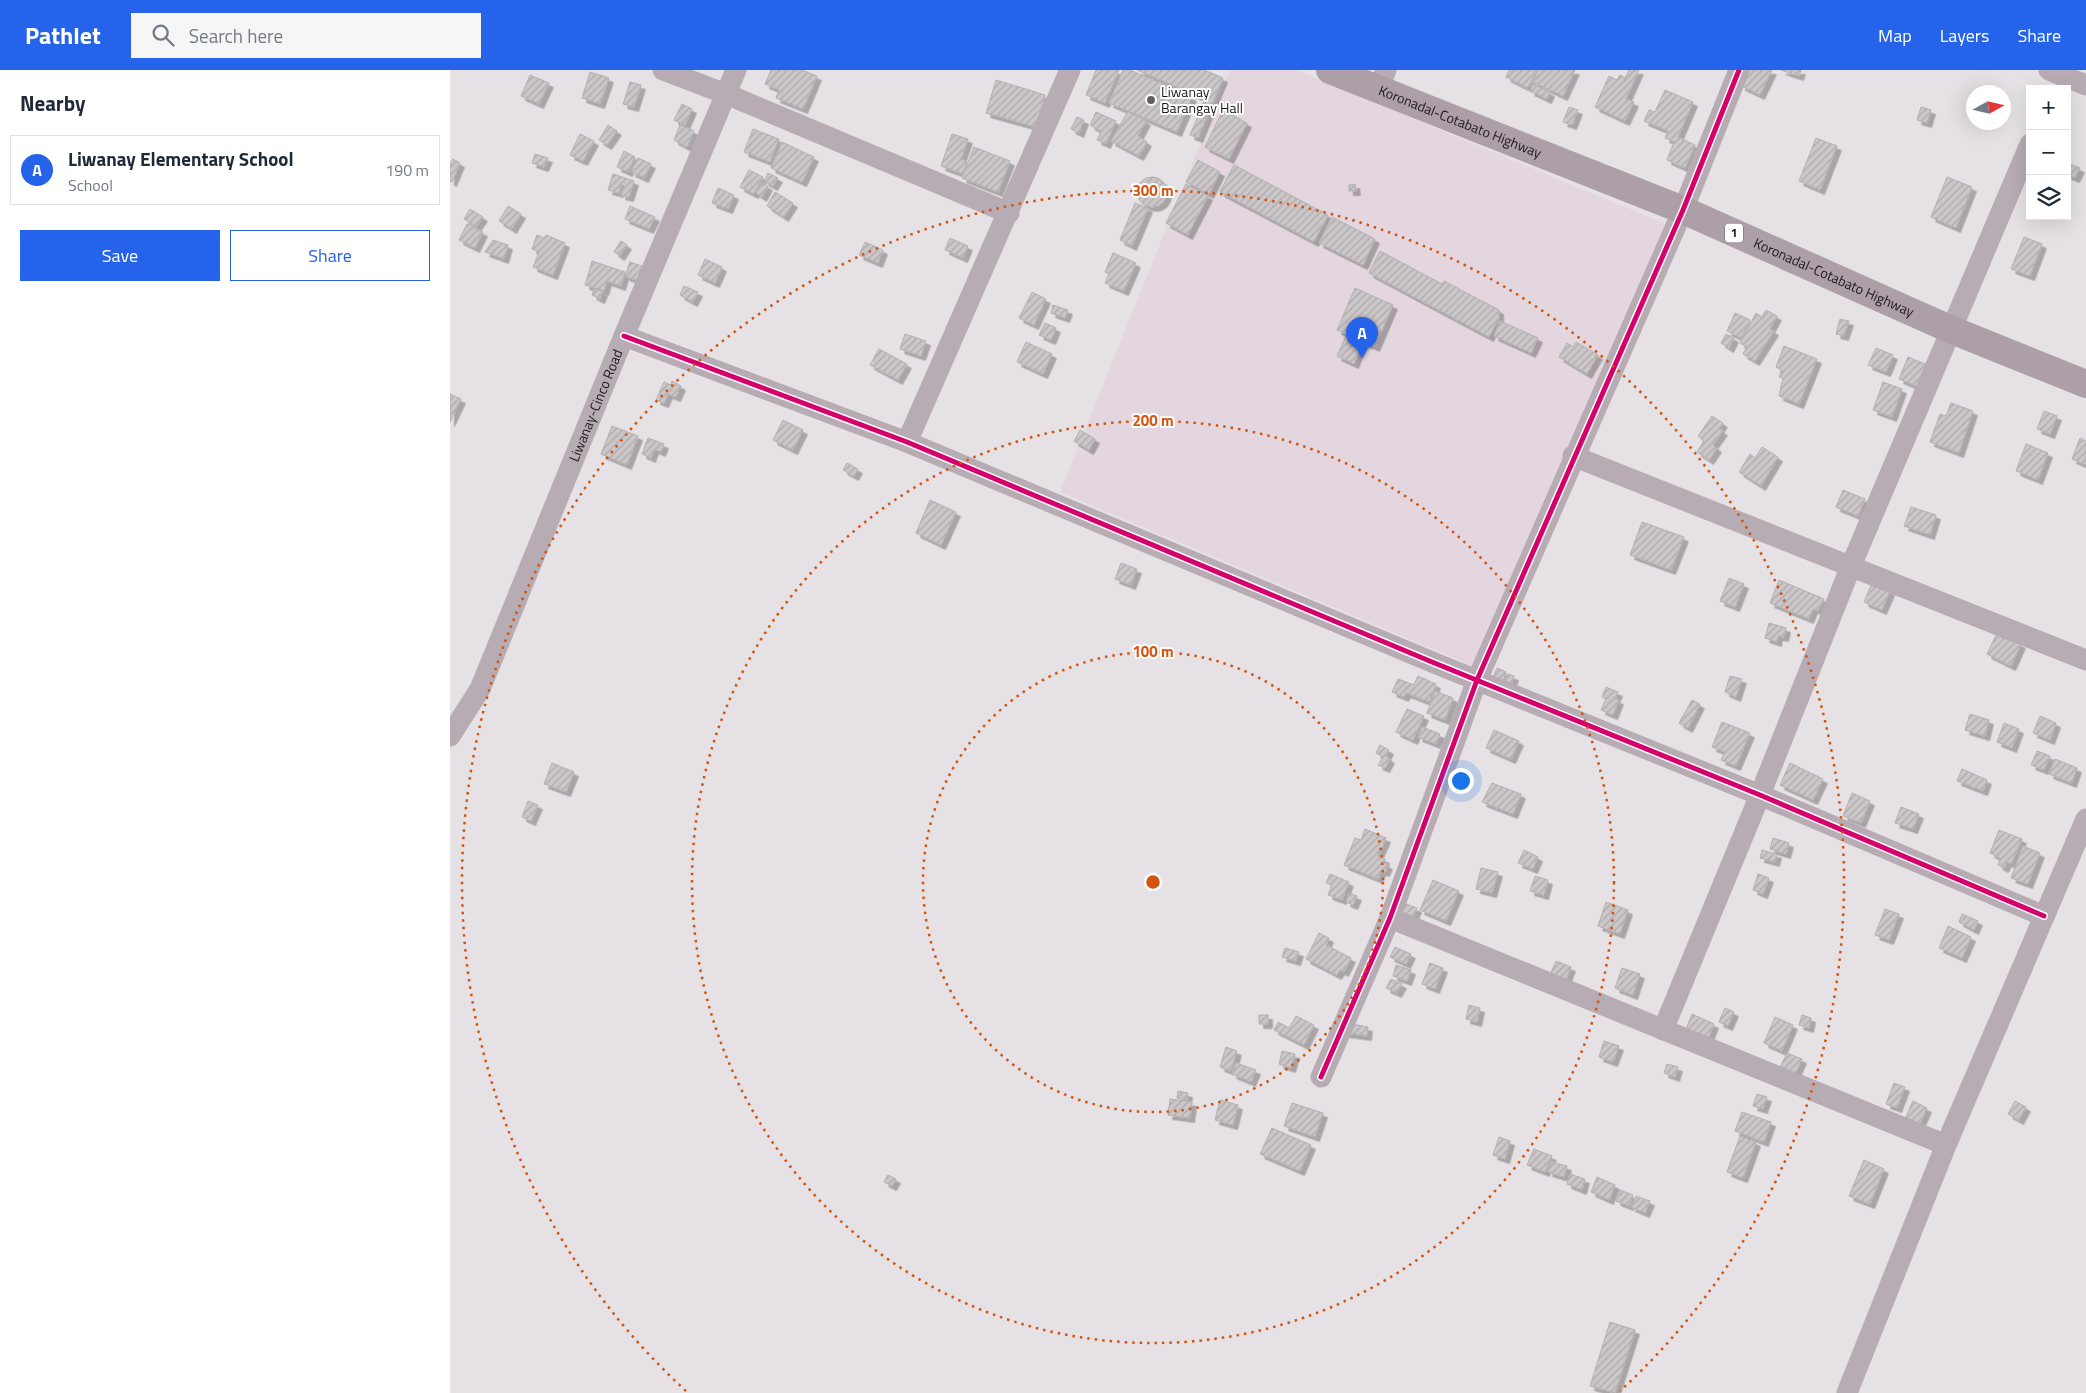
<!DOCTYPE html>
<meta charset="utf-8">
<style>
:root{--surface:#fff;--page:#f6f6f7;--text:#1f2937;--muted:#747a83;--line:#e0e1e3;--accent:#2563eb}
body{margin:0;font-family:"Titillium Web",sans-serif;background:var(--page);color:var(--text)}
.controls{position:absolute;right:15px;top:15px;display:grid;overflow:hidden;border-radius:0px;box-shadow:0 5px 20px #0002}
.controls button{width:45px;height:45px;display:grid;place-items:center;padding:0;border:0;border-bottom:1px solid var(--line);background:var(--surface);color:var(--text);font:25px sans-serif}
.compass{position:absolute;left:1516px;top:15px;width:45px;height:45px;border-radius:50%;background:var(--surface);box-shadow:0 5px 20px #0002;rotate:82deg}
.you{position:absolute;left:1010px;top:710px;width:18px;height:18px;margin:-12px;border:4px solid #fff;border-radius:50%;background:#1a73e8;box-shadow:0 0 0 8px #1a73e833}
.badge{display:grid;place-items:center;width:32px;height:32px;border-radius:50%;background:var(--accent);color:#fff;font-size:16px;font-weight:700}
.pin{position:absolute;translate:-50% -41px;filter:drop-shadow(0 1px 2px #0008)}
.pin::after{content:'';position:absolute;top:26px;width:18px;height:15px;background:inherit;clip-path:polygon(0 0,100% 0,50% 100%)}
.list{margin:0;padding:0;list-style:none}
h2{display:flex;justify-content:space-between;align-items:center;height:65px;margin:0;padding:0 20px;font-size:21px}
h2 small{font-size:16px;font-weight:400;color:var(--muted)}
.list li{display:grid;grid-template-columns:32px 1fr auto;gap:15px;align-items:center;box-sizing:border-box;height:70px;margin:0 10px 10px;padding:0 10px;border:1px solid var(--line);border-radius:0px}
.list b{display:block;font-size:19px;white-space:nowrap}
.list p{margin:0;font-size:16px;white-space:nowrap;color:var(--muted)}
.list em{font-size:16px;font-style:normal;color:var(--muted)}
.actions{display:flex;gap:10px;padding:15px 20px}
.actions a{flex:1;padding:11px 0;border:1px solid var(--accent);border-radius:0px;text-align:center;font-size:18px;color:var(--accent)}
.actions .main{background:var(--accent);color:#fff}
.icon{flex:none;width:28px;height:28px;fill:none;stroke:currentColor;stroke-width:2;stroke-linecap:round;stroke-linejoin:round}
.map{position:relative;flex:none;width:1636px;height:1323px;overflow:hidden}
header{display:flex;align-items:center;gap:30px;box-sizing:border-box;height:70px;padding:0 25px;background:var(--accent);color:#fff}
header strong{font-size:24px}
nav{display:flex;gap:28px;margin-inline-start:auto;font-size:18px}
.search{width:350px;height:45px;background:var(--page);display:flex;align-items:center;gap:12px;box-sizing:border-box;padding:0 18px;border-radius:0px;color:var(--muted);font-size:19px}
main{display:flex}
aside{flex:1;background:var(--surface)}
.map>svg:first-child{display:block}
.built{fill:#e3d6de}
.building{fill:url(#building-hatch);stroke:#b3afb1;filter:url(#shadow)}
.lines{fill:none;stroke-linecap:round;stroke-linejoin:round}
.minor{stroke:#b7acb4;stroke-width:21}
.highway{stroke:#ac9fa8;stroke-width:28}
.cycleway-casing{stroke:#fff;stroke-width:8}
.cycleway{stroke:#d6006c;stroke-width:5}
.ring{fill:none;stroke:#d4530e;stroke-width:2.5;stroke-dasharray:2.5 5}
.poi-dot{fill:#635f61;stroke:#fff;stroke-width:2}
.labels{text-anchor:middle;stroke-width:4;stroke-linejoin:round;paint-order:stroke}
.shield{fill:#fff;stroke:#615e5f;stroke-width:1}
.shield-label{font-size:12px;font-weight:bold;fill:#1d191b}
.poi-label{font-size:14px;fill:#1d191b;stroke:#fff;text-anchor:start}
.street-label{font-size:14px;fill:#1d191b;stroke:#fff}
.centre{fill:#d4530e;stroke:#fff;stroke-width:2.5}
.ring-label{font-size:15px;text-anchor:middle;font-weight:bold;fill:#d4530e;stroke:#fff;stroke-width:4;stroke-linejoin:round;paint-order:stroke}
</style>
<header>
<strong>Pathlet</strong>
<div class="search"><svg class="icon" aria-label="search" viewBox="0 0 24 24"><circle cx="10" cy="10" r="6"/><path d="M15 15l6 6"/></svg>Search here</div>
<nav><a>Map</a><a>Layers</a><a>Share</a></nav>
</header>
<main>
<aside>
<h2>Nearby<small></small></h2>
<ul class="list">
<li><span class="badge">A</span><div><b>Liwanay Elementary School</b><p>School</p></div><em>190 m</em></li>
</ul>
<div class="actions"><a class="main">Save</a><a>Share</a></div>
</aside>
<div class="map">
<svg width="1636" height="1323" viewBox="0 0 1636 1323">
<defs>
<pattern id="building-hatch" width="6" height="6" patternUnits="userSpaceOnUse" patternTransform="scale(1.25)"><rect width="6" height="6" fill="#cbc7c9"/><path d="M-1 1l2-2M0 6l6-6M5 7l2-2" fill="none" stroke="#aeaaac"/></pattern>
<filter id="shadow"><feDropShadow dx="4.5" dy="4.5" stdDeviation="0" flood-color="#0004"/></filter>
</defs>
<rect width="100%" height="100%" fill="#e6e1e4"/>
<path class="built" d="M780,0H846L1216,154L1028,598L610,422Z"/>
<path class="building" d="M321,0H352L367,6L353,39L326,28L329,20L315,14Z
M646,0H669L655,33L636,25Z
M673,0H680L742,27L727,62L659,33Z
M687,0H754L773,8L748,68L740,65L755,29Z
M1059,0H1087L1078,18L1056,7Z
M1088,0H1125L1113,26L1083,12Z
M1179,0H1189L1176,29L1184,32L1175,51L1145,37L1159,6L1167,10L1170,5L1175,8Z
M1298,0H1322L1310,25L1291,16Z
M1331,0H1351L1349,6Z
M140,2L159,8L150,34L132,28Z
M80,5L99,13L89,34L71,26Z
M546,10L595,25L586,57L536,43Z
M180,12L191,15L184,37L173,34Z
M1083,14L1100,22L1097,29L1080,21Z
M1215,20L1243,32L1228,67L1245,75L1235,98L1217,90L1224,72L1215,68L1218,61L1194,51L1199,40L1205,42Z
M232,34L242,39L235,55L224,50Z
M1119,37L1128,40L1122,55L1113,52Z
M1471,37L1481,40L1477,53L1467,50Z
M773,40L797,53L779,89L755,77Z
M678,41L696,51L688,66L697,72L689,86L661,71Z
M646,42L666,51L656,74L647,70L651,61L640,55Z
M627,47L634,50L629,63L621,59Z
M158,55L167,61L157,75L149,70Z
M230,55L244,61L237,77L224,70Z
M303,59L329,69L320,92L294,82Z
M130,64L144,71L133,91L120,85Z
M502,64L518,69L511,89L517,92L513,104L491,96Z
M1366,68L1387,76L1370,120L1349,111Z
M332,72L364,87L352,112L321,98Z
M524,77L560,91L548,122L512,108Z
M174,81L185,87L178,102L167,97Z
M85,84L98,88L94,97L82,93Z
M188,88L201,94L194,108L181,102Z
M3,89L10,93L2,112L0,111V94Z
M748,90L770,102L759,124L736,112Z
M1617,93L1630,98L1625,108L1617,105Z
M784,95L878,145L864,172L770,122Z
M299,100L313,107L304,124L290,117Z
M318,103L328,108L323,116L314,111Z
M163,104L184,111L179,127L171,125L174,116L171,115L169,123L158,120Z
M687 122a15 15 0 1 1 30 0a15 15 0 1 1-30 0Z
M1497,107L1522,117L1506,158L1481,147Z
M312,113L318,116L312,127L306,123Z
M736,114L758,126L738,165L716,153Z
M905,114L906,121H899V115Z
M268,118L284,125L278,139L262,133Z
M325,122L343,133L334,147L317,136Z
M685,133L698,138L682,176L670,170Z
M58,136L71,144L62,159L49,151Z
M180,136L205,147L199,159L175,149Z
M20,139L33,147L26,157L14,149Z
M882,147L925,169L913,195L869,173Z
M17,154L33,162L25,178L9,170Z
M87,165L94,168L96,165L115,173L103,205L83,197L89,182L82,179Z
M1574,167L1592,174L1580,206L1561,199Z
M500,168L518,176L513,188L495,180Z
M43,170L58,175L54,189L35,182Z
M171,171L177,175L170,186L164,182Z
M415,172L433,180L428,193L409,185Z
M930,181L992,214L994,211L1049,240V248L1039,267L919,203Z
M663,183L686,193L674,221L655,213L659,204L655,202Z
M255,189L272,197L265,213L248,205Z
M142,191L175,202L171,216L157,211L154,221L135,215Z
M180,192L197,198L192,212L175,206Z
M234,216L248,222L243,232L230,225Z
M145,218L153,222L150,229L142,225Z
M905,218L943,235L925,277L887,260Z
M582,222L596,229L584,255L569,248Z
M603,235L618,240L615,248L601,243Z
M1316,240L1327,246L1320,259L1324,261L1305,291L1293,284L1297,277L1290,273L1306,243L1312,247Z
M1285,243L1300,250L1291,268L1277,261Z
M1390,249L1399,251L1394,266L1386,264Z
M1050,251L1088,268L1081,283L1044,266Z
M595,253L606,258L601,270L589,265Z
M455,264L476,271L471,286L450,279Z
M1276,264L1284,268L1279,278L1271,273Z
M896,266L912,274L904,294L887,286Z
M576,272L602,284L593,304L567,292Z
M1126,272L1148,285L1137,304L1109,287L1117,273L1123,277Z
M1334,276L1367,289L1349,334L1329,326L1333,308L1329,307L1332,300L1326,297Z
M1426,278L1443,285L1436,302L1418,295Z
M429,279L457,294L448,310L420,295Z
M1458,287L1480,296L1471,318L1449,309Z
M222,311L231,316L226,327L218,324L214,333L206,330L214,312L221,315Z
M1433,312L1452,319L1442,347L1423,340Z
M0,324L11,329L0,352Z
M1501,333L1523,341L1509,383L1480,372L1490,344L1496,346Z
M1594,341L1607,346L1600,364L1587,359Z
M1262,346L1273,353L1269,359L1273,361L1263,375L1267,378L1259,390L1247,382L1254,371L1248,366Z
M333,350L353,360L343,380L323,370Z
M162,356L188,366L177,395L151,384Z
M630,360L645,369L639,380L624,371Z
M198,368L214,374L211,382L204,379L201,388L192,384Z
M1630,368L1636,371V395L1622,389Z
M1576,374L1598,383L1588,410L1566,401Z
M1312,377L1328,387L1311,416L1289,402L1300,384L1305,388Z
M397,393L408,399L404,406L393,400Z
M1393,420L1415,429L1408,446L1386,437Z
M480,430L506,442L491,475L466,463Z
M1461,437L1486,445L1480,465L1454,456Z
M1192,452L1234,467L1221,500L1180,485Z
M671,493L687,499L681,515L665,509Z
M1279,508L1294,514L1285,537L1270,531Z
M1329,510L1374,529L1368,541L1363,539L1359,549L1320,533Z
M1422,513L1440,521L1432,540L1414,532Z
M1319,553L1336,558L1334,567L1328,566L1327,572L1315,568Z
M1547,563L1571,574L1561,596L1537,584Z
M1047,598L1056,602L1051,616L1041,612Z
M1058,604L1064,606L1061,615L1055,612Z
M968,606L986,614L979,632L956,623L954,627L942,622L948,609L964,615Z
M1280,606L1292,609L1286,627L1275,622Z
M1156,617L1168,622L1165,629L1169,630L1163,645L1151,640L1156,629L1152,627Z
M985,621L1003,628L995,650L977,643Z
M1242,630L1250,634L1238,658L1229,653Z
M957,639L974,646L963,670L946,662Z
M1520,644L1539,650L1535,666L1515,660Z
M1590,646L1606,653L1600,670L1583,663Z
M1272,652L1300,663L1286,696L1271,690L1275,682L1262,677Z
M1554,653L1569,659L1562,678L1547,672Z
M972,657L990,664L986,674L968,667Z
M1044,660L1069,671L1061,689L1036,678Z
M930,675L939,680L936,686L940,689L935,698L928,695L933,687L926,683Z
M1587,681L1600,686L1594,700L1581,695Z
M1605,689L1627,698L1622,713L1599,704Z
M102,693L124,702L116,722L94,714Z
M1340,693L1373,709L1363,730L1330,715Z
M1512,699L1537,710L1533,721L1507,711Z
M1042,713L1071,724L1063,744L1032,732Z
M1402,723L1420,731L1411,753L1393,746Z
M78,731L88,735L81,751L72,747Z
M1451,737L1469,744L1463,759L1445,753Z
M915,759L936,768L928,786L935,789L934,793L938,795L935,802L931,801L928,809L894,795L905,768L911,770Z
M1549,760L1572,769L1561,794L1557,792L1554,798L1548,795L1550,788L1540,783Z
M1323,768L1339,773L1336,784L1320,779Z
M1573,776L1590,783L1578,814L1561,808Z
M1074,780L1088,787L1083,799L1068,793Z
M1312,780L1327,784L1325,792L1310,788Z
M1031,798L1048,802L1042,823L1026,819Z
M880,804L899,812L892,830L878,825L882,815L876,813Z
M1308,804L1319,808L1313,824L1303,820Z
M1085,806L1098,810L1094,825L1080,821Z
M983,810L1009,821L996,851L970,840Z
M899,823L907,826L903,835L896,832Z
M951,832L967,838L962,851L946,845Z
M1156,832L1178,840L1170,864L1148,856Z
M1435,839L1449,844L1439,870L1425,865Z
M1512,844L1528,851L1524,860L1509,852Z
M1498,856L1521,867L1512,888L1489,878Z
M869,863L879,868L876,875L901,888L894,902L890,900L887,905L856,889Z
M945,877L961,884L956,894L940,887Z
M835,878L849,882L846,891L832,887Z
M1106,891L1121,897L1115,912L1100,905Z
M980,893L993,898L985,919L972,914Z
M946,895L961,900L957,911L943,906Z
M1172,898L1190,904L1183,925L1165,918Z
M941,909L952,914L947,923L936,918Z
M1019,935L1030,938L1027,952L1016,949Z
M1275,938L1284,942L1278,956L1269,952Z
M1242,944L1264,954L1256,974L1234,964Z
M809,945H818V954H809Z
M1352,945L1361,948L1359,958L1349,955Z
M846,946L864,955L854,975L824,960L828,952L839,958Z
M1325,947L1343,955L1332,981L1314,973Z
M896,953L918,957L917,966L895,963Z
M1154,971L1169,976L1163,992L1149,987Z
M776,977L787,981L781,1001L770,997Z
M832,981L845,984L841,998L829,994Z
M1337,983L1352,989L1344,1007L1329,1000Z
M786,993L806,1000L801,1012L782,1004Z
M1217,994L1228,997L1225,1007L1214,1003Z
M1444,1013L1455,1017L1447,1038L1436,1034Z
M728,1021L738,1023L737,1030L727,1028Z
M1307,1024L1317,1027L1313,1039L1303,1036Z
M720,1029L742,1032L740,1048L718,1045Z
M770,1030L788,1035L783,1055L765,1050Z
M1463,1031L1477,1038L1469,1056L1455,1049Z
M1565,1031L1576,1037L1569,1050L1558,1044Z
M842,1033L873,1043L865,1067L834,1056Z
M1292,1042L1321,1052L1314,1072L1285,1061Z
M822,1058L861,1075L850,1101L810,1084Z
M1290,1066L1306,1072L1293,1108L1277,1102Z
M1049,1067L1060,1071L1055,1089L1043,1085Z
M1084,1079L1102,1086L1095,1102L1077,1095Z
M1414,1090L1434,1099L1420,1134L1399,1126Z
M1101,1092L1117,1096L1114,1107L1098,1102Z
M1120,1104L1135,1109L1132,1120L1117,1114Z
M438,1105L446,1109L442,1116L434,1112Z
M1147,1107L1165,1115L1159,1130L1141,1122Z
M1170,1120L1183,1125L1179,1136L1166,1131Z
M1186,1126L1200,1131L1195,1143L1181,1137Z
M1160,1252L1185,1260L1165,1323L1140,1316Z"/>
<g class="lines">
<g class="minor">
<path d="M213,0L276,24L559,143"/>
<path d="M1599,0L1636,15"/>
<path d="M928,20L936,0"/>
<path d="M174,266L457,372L982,592L1310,725L1594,846"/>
<path d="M457,372L620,0"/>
<path d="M1123,386L1636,590"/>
<path id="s1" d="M0,666L30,619L174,266L286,0"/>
<path d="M940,848L1496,1075"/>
<path d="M1213,960L1310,725L1401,496L1580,74"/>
<path d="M871,1007L940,848L1027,610L1233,140L1289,0"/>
<path d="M1397,1323L1496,1075L1636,749"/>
</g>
<path class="highway" id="s2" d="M880,0L1233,140L1502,260L1636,314"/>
<g class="cycleway-casing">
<path id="cycleway" d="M174,266L457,372L982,592L1310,725L1594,846
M871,1007L940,848L1027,610L1233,140L1289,0"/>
</g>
<use href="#cycleway" class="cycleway"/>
</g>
<g class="ring">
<circle cx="703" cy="812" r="230"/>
<circle cx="703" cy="812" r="461"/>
<path d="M236 1321A691 691 0 1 1 1170 1321"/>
</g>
<circle class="poi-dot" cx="701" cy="30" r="5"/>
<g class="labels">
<rect class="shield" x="1275" y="153.5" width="18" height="19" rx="4"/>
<g class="shield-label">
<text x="1284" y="167">1</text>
</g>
<g class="poi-label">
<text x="711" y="27">Liwanay<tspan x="711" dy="16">Barangay Hall</tspan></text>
</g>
<g class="street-label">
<text dy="5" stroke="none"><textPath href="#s2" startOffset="140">Koronadal-Cotabato Highway</textPath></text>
<text dy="5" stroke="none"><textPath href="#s2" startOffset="545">Koronadal-Cotabato Highway</textPath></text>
<text dy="5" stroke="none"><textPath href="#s1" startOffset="362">Liwanay-Cinco Road</textPath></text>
</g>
</g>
<circle cx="703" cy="812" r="8" class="centre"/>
<g class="ring-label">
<text x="703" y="126">300 m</text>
<text x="703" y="356">200 m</text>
<text x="703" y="587">100 m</text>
</g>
</svg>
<div class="controls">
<button>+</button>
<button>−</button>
<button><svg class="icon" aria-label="layers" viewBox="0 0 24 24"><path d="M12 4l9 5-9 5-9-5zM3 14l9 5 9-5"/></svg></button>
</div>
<svg class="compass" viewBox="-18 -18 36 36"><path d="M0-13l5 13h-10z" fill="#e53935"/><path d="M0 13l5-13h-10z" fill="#747a83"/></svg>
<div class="you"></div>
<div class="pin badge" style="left:912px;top:288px">A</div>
</div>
</main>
